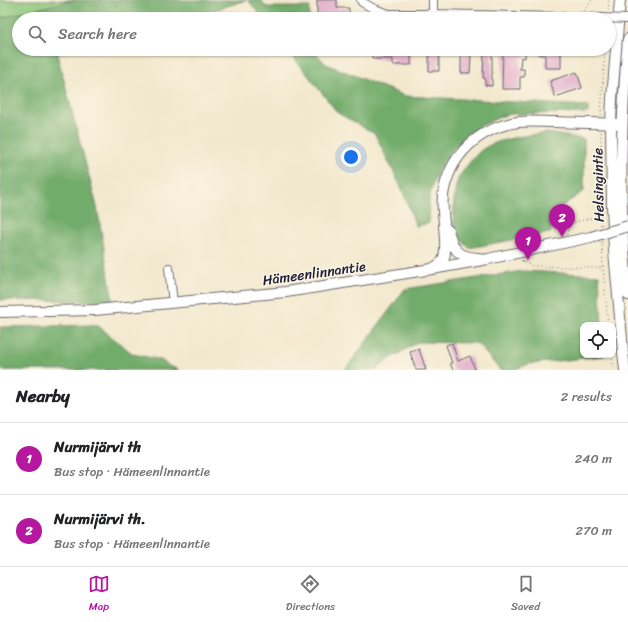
<!DOCTYPE html>
<meta charset="utf-8">
<style>
:root{--surface:#fff;--page:#f2f2f2;--text:#202124;--muted:#757577;--line:#e0e0e0;--accent:#b5179e}
body{margin:0;font-family:Sriracha,sans-serif;background:var(--page);color:var(--text)}
.controls{position:absolute;right:12px;bottom:12px;display:grid;overflow:hidden;border-radius:8px;box-shadow:0 1px 3px #0004}
.controls button{width:36px;height:36px;display:grid;place-items:center;padding:0;border:0;border-bottom:1px solid var(--line);background:var(--surface);color:var(--text);font:20px sans-serif}
.you{position:absolute;left:351px;top:157px;width:14px;height:14px;margin:-10px;border:3px solid #fff;border-radius:50%;background:#1a73e8;box-shadow:0 0 0 6px #1a73e833}
.badge{display:grid;place-items:center;width:26px;height:26px;border-radius:50%;background:var(--accent);color:#fff;font-size:13px;font-weight:700}
.pin{position:absolute;translate:-50% -33px;filter:drop-shadow(0 1px 2px #0008)}
.pin::after{content:'';position:absolute;top:21px;width:14px;height:12px;background:inherit;clip-path:polygon(0 0,100% 0,50% 100%)}
.list{margin:0;padding:0;list-style:none}
h2{display:flex;justify-content:space-between;align-items:center;height:52px;margin:0;padding:0 16px;font-size:17px}
h2 small{font-size:13px;font-weight:400;color:var(--muted)}
.list li{display:grid;grid-template-columns:26px 1fr auto;gap:12px;align-items:center;box-sizing:border-box;height:72px;padding:0 16px;border-top:1px solid var(--line)}
.list b{display:block;font-size:15px;white-space:nowrap}
.list p{margin:0;font-size:13px;white-space:nowrap;color:var(--muted)}
.list em{font-size:13px;font-style:normal;color:var(--muted)}
.icon{flex:none;width:22px;height:22px;fill:none;stroke:currentColor;stroke-width:2;stroke-linecap:round;stroke-linejoin:round}
.map{position:relative;flex:none;width:628px;height:370px;overflow:hidden}
.search{position:absolute;background:var(--surface);box-shadow:0 1px 3px #0004;left:12px;right:12px;top:12px;height:44px;display:flex;align-items:center;gap:10px;box-sizing:border-box;padding:0 14px;border-radius:22px;color:var(--muted);font-size:15px}
.sheet{height:196px;background:var(--surface)}
nav{display:flex;justify-content:space-around;align-items:center;box-sizing:border-box;height:56px;border-top:1px solid var(--line);background:var(--surface);font-size:11px;color:var(--muted)}
nav a{display:grid;justify-items:center;gap:2px}
nav .on{color:var(--accent)}
.map>svg:first-child{display:block}
.green{fill:#8ec77b;stroke:#58745b}
.forest{fill:#72ac6b;stroke:#4a6753}
.building{fill:#e0aac9}
.lines{fill:none;stroke-linecap:round;stroke-linejoin:round}
.minor-casing{stroke:#6b676e;stroke-width:10}
.major-casing{stroke:#6b676e;stroke-width:12}
.path{stroke:#6b676e;stroke-width:1;stroke-dasharray:1 3;stroke-linecap:butt}
.minor{stroke:#fff;stroke-width:8}
.major{stroke:#fff;stroke-width:10}
.minor-bridge-casing{stroke:#6b676e;stroke-width:10;stroke-linecap:butt}
.major-bridge-casing{stroke:#6b676e;stroke-width:12;stroke-linecap:butt}
.minor-bridge{stroke:#fff;stroke-width:8}
.major-bridge{stroke:#fff;stroke-width:10}
.labels{text-anchor:middle;stroke-width:3;stroke-linejoin:round;paint-order:stroke}
.street-label{font-size:14px;fill:#22223b;stroke:#fcf5e5}
</style>
<div class="map">
<svg width="628" height="370" viewBox="0 0 628 370">
<rect width="100%" height="100%" fill="#fcf5e5"/>
<filter id="ink" filterUnits="userSpaceOnUse"><feTurbulence type="fractalNoise" baseFrequency=".025" numOctaves="2"/><feDisplacementMap in="SourceGraphic" scale="8" xChannelSelector="R" yChannelSelector="G"/><feConvolveMatrix kernelMatrix="1 2 1 2 8 2 1 2 1" color-interpolation-filters="sRGB"/></filter>
<filter id="wash" filterUnits="userSpaceOnUse"><feTurbulence type="fractalNoise" baseFrequency=".012" numOctaves="4" result="noise"/><feDisplacementMap in="SourceGraphic" scale="16" xChannelSelector="R" yChannelSelector="G"/><feGaussianBlur stdDeviation="0.9" result="paint"/><feColorMatrix in="noise" values="0 0 0 0 0 0 0 0 0 0 0 0 0 0 0 0 0 1.4 0 .05"/><feComposite in="paint" operator="in"/></filter>
<g filter="url(#wash)">
<rect width="100%" height="100%" fill="#f2e8cd"/>
<path class="green" d="M0,0H74L0,18Z"/>
<path class="forest" d="M74,0H247L185,19H19V49H76L57,54L97,207L113,301L0,300V18Z
M248,0H261L266,7H310L309,19H263Z
M287,49H312L326,64L405,96L588,106V113L508,114C499,117 493,120 485,124C456,139 433,168 429,201C428,208 429,216 429,223L416,226L402,189L375,134L338,113Z
M548,133L584,139V191L558,209L550,233L469,248C463,242 458,236 455,228C452,221 454,190 457,182C459,174 476,154 483,149C499,138 530,135 548,133Z
M523,271L599,275L602,325H583V355H604V356L529,364L513,370H500L477,343L418,342L380,365L377,370H345L405,289Z
M97,325L133,354L161,360L169,366L180,370H0V327Z"/>
<g id="blocks">
<path class="building" d="M317,0H337V8H349V19H317Z
M372,49H411V65H393V59H372Z
M429,49H439V71H429Z
M484,49H492V86L485,85V78H483Z
M503,49H525V58L521,57L520,69H524V77H520V89H502Z
M539,49H561V68H545V55H539Z
M461,55H471L470,73H461Z
M577,72L582,88L555,97L550,81Z
M452,343L458,361L470,356L475,369L471,370H453L450,363H452L446,345Z
M419,349L426,370H416L410,352Z"/>
</g>
</g>
<g filter="url(#ink)">
<use href="#blocks" fill-opacity="0" stroke="#6b676e" stroke-width="1"/>
<g class="lines">
<g class="minor-casing">
<path id="minor" d="M361,0L362,2L374,9L389,14H433
M433,0V14L601,18
M169,268L173,303"/>
</g>
<g class="major-casing">
<path id="major" d="M620,0L612,99L611,124L612,205L614,251L622,339L623,352L625,370
M628,39C623,97 620,155 622,213C623,240 625,268 628,295
M448,230C453,249 457,257 478,258
M432,269C435,267 439,265 442,262C448,253 444,234 444,223C443,214 442,204 443,195C449,156 478,128 518,122C530,121 543,122 555,122C577,123 599,123 622,124
M0,312L95,310L286,292L432,269L488,259L591,237"/>
</g>
<path class="path" d="M608,10L609,0
M584,11L592,0
M601,115L605,49
M601,132V225
M567,235L568,229L571,223L600,216
M602,242L603,268L608,325
M521,260L525,263L533,266L602,268
M522,261L528,260
M612,355L614,370"/>
<use href="#minor" class="minor"/>
<use href="#major" class="major"/>
<g class="minor-bridge-casing">
<path id="minor-bridge" d="M601,18L628,19"/>
</g>
<g class="major-bridge-casing">
<path id="major-bridge" d="M591,237L628,226"/>
</g>
<use href="#minor-bridge" class="minor-bridge"/>
<use href="#major-bridge" class="major-bridge"/>
</g>
</g>
<g class="labels">
<g class="street-label">
<text transform="translate(598 185) rotate(-91)" y="5">Helsingintie</text>
<text transform="translate(314 273) rotate(-8)" y="5">Hämeenlinnantie</text>
</g>
</g>
</svg>
<div class="controls">
<button><svg class="icon" aria-label="locate" viewBox="0 0 24 24"><circle cx="12" cy="12" r="6"/><path d="M12 2v4M12 18v4M2 12h4M18 12h4"/></svg></button>
</div>
<div class="you"></div>
<div class="pin badge" style="left:528px;top:260px">1</div>
<div class="pin badge" style="left:562px;top:237px">2</div>
<div class="search"><svg class="icon" aria-label="search" viewBox="0 0 24 24"><circle cx="10" cy="10" r="6"/><path d="M15 15l6 6"/></svg>Search here</div>
</div>
<section class="sheet">
<h2>Nearby<small>2 results</small></h2>
<ul class="list">
<li><span class="badge">1</span><div><b>Nurmijärvi th</b><p>Bus stop · Hämeenlinnantie</p></div><em>240 m</em></li>
<li><span class="badge">2</span><div><b>Nurmijärvi th.</b><p>Bus stop · Hämeenlinnantie</p></div><em>270 m</em></li>
</ul>
</section>
<nav>
<a class="on"><svg class="icon" aria-label="map" viewBox="0 0 24 24"><path d="M3 6l6-2 6 2 6-2v14l-6 2-6-2-6 2zM9 4v14M15 6v14"/></svg>Map</a>
<a><svg class="icon" aria-label="directions" viewBox="0 0 24 24"><path d="M12 3l9 9-9 9-9-9zM9 14v-3h6M13 9l2 2-2 2"/></svg>Directions</a>
<a><svg class="icon" aria-label="saved" viewBox="0 0 24 24"><path d="M7 4h10v16l-5-4-5 4z"/></svg>Saved</a>
</nav>
